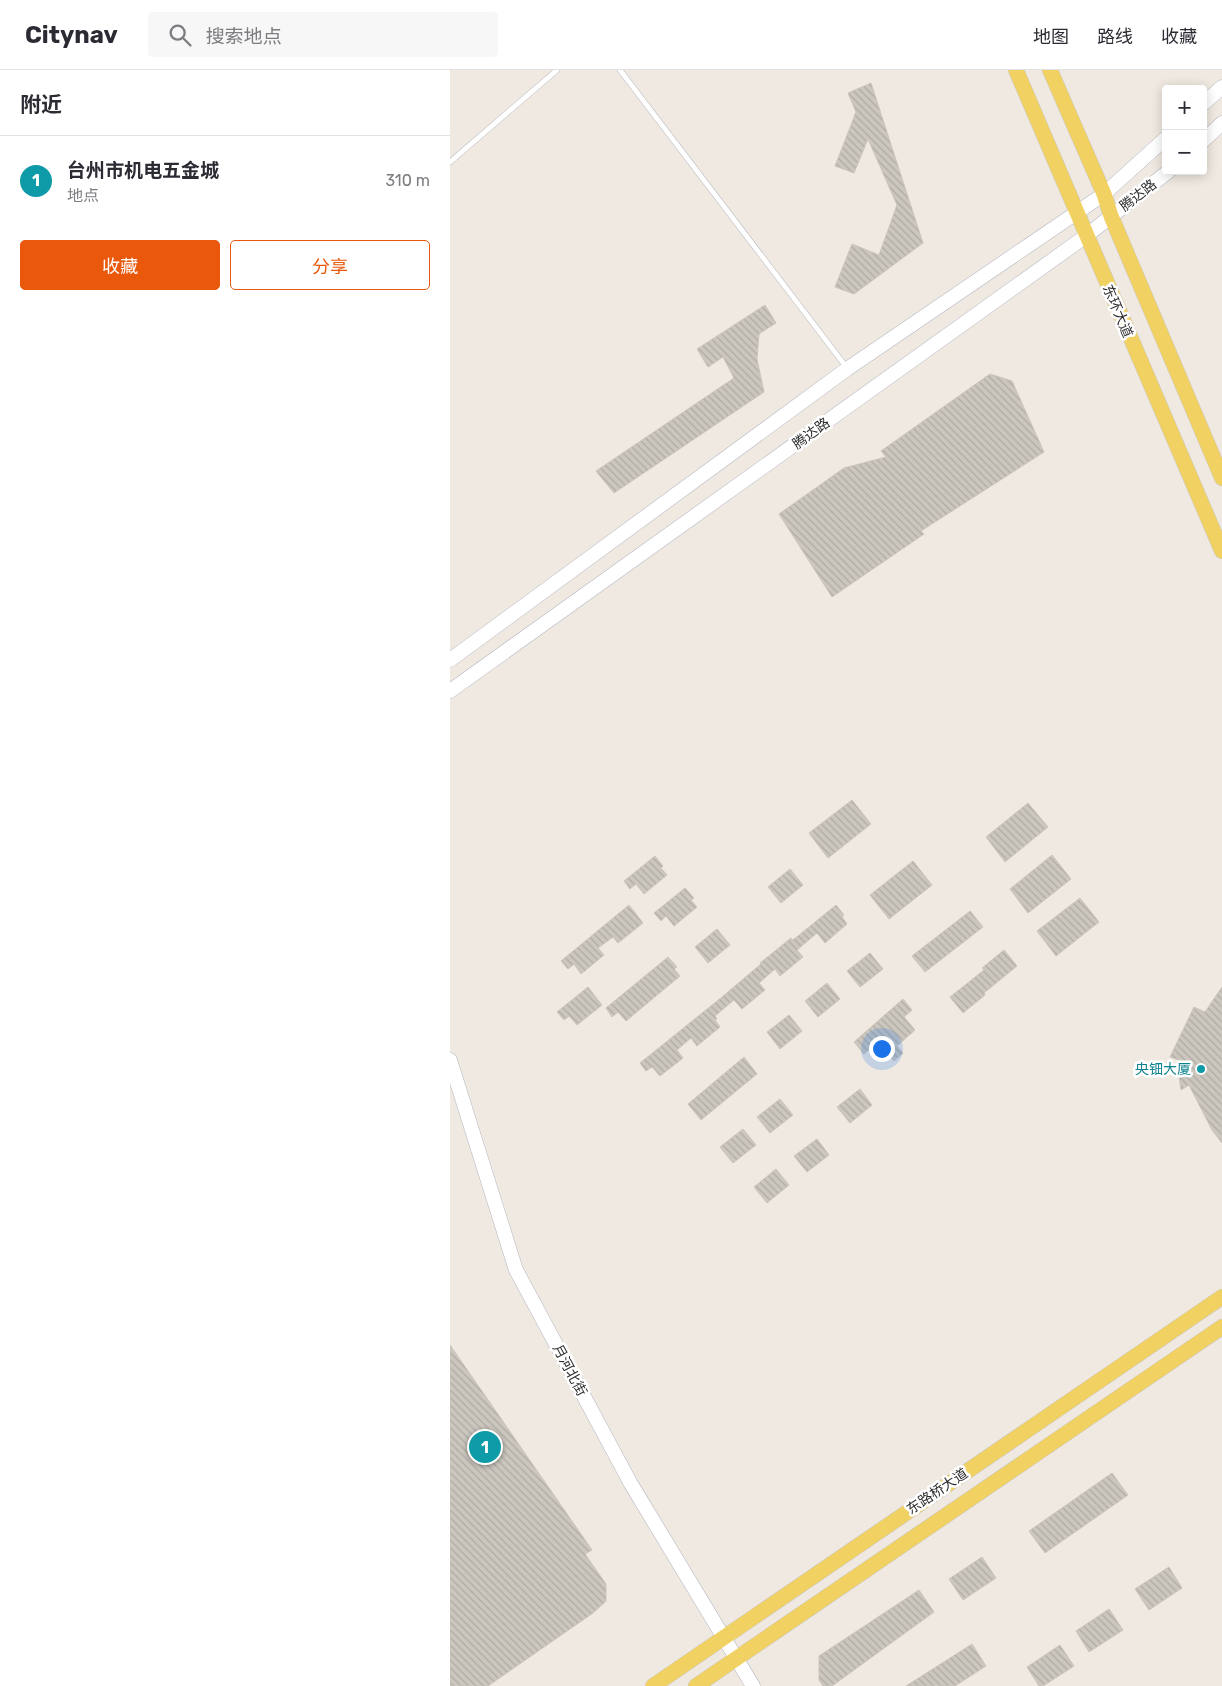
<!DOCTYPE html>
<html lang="zh">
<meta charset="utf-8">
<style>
:root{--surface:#fff;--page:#f7f7f7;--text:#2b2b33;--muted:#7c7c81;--line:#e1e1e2;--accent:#ea580c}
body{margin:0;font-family:Rubik,"Noto Sans SC",sans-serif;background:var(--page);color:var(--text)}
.controls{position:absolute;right:15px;top:15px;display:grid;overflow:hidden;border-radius:5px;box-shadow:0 2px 12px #0003}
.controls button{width:45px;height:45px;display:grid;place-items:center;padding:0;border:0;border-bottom:1px solid var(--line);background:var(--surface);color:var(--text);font:25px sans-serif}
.you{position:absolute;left:431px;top:978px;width:18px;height:18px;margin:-12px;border:4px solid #fff;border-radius:50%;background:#1a73e8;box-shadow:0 0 0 8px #1a73e833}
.badge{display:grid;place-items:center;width:32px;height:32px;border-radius:50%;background:var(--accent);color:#fff;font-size:16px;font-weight:700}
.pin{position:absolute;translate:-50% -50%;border:2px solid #fff;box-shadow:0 1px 5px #0006}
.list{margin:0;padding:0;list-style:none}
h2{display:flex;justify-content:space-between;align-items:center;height:65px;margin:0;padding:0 20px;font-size:21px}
h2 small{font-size:16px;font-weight:400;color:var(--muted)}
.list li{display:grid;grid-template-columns:32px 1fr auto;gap:15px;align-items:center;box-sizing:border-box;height:90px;padding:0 20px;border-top:1px solid var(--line)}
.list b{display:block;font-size:19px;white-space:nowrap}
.list p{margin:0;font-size:16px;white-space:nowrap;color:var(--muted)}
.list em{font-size:16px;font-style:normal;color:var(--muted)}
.actions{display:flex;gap:10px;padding:15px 20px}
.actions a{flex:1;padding:11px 0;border:1px solid var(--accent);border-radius:5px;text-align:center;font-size:18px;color:var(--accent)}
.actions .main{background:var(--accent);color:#fff}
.icon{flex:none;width:28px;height:28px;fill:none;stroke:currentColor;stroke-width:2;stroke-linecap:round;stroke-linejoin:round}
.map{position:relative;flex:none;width:772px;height:1616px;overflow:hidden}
header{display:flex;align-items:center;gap:30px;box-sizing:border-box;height:70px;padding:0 25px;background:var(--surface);border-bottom:1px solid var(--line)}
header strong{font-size:24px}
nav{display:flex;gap:28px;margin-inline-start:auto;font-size:18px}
.search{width:350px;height:45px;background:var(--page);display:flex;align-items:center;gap:12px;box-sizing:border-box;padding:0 18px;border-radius:5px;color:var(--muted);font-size:19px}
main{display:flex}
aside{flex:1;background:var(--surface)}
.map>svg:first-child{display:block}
.building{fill:url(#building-back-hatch);stroke:#cbc5ba}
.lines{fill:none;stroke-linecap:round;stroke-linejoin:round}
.lane-casing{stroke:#b4b7c1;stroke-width:6}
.secondary-casing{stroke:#b4b7c1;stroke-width:15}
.primary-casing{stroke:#c9c9c9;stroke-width:16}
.lane{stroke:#fff;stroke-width:5}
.secondary{stroke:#fff;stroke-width:14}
.primary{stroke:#f2d163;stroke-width:15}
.culture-dot{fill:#0f9aa8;stroke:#fff;stroke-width:2}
.labels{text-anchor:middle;stroke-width:5;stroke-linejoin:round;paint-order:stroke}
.street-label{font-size:14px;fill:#2e2e2e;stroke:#fff}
.culture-label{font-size:14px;fill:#0d838f;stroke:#fff;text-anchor:end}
</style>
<header>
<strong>Citynav</strong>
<div class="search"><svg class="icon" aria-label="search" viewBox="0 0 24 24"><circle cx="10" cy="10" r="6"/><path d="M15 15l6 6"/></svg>搜索地点</div>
<nav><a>地图</a><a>路线</a><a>收藏</a></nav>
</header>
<main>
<aside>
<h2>附近<small></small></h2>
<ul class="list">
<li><span class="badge" style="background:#0f9aa8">1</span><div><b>台州市机电五金城</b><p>地点</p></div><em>310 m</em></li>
</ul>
<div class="actions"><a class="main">收藏</a><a>分享</a></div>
</aside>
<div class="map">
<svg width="772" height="1616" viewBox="0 0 772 1616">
<defs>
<pattern id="building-back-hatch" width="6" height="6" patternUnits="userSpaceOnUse" patternTransform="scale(1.25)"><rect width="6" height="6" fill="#cbc7bf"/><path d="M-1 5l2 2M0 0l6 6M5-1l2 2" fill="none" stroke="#afaba4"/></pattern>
</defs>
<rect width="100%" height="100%" fill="#efe9e1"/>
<path class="building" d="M421,13L473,173L404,224L385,217L402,174L429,185L447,135L418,69L404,103L385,96L406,42L398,23Z
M315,235L326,253L309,264L307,289L314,322L164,423L146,401L284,308L273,287L258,297L247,279Z
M540,304L562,311L594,382L471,461L474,464L382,527L329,444L394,398L436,387L431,381Z
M402,730L421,754L378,788L359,763Z
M578,733L598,757L555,792L536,767Z
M602,785L621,809L578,843L560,819Z
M205,786L213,796L211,798L217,805L194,824L186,814L180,819L174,811Z
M463,791L482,815L439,849L420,825Z
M340,799L353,815L331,833L318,817Z
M235,818L244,828L241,830L247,837L224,856L216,846L211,851L204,843Z
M630,828L649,852L606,886L587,861Z
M179,835L193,853L168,873L163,867L148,878L154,885L131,904L124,894L118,899L111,891Z
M386,835L394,845L392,847L397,854L375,873L367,863L347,880L353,887L330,906L325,899L309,913L315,920L292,939L284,930L265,946L267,949L265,950L270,957L247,976L241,968L227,980L233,988L210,1006L202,997L196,1001L190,993L272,927L311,894L310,893L341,868L343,870Z
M520,841L533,857L475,902L462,886Z
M267,859L280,875L258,893L245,877Z
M554,880L567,896L534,923L535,925L513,943L500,927L534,900L532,898Z
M420,883L433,899L410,917L397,901Z
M218,887L227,897L224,899L230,906L176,951L168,942L162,947L156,938Z
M377,913L390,929L368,947L355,931Z
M138,917L152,935L127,955L119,946L114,950L107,942Z
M772,917V1073L762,1060L739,1015L731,1020L729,1006L732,991L720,987L744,937L755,942Z
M453,929L462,940L454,947L465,960L447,976L453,983L444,991L438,984L432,989L422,977L414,984L404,972Z
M339,945L352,961L330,979L317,962Z
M294,987L307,1004L251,1050L238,1034Z
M410,1019L422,1035L400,1053L387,1037Z
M330,1029L343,1045L320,1063L307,1047Z
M293,1059L306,1075L283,1093L270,1077Z
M367,1069L379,1085L357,1102L344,1086Z
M326,1099L339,1115L317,1133L304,1117Z
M0,1275L142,1480L135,1484L156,1514V1531L143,1543L38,1616H0Z
M662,1403L678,1425L595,1483L579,1461Z
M532,1487L546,1508L513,1530L499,1509Z
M719,1497L732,1518L699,1540L685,1519Z
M469,1520L484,1542L382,1616H373L369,1610V1586Z
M659,1539L673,1560L639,1582L626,1561Z
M522,1574L536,1596L505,1616H456Z
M610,1575L624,1596L593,1616H589L577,1597Z"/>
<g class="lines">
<g class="lane-casing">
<path id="lane" d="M170,0L397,298
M0,92L107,0"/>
</g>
<g class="secondary-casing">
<path id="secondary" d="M753,34L772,17
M753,71L772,53
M0,590L397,299L654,124L716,68
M0,621L636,166L719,101
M0,990L66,1200L181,1414L303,1616"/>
</g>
<g class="primary-casing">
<path id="primary" d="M566,0L772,481
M600,0L654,124L661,146L772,408
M203,1616L772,1227
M246,1616L772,1257"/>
</g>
<use href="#lane" class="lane"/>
<use href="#secondary" class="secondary"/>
<use href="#primary" class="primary"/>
</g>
<circle class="culture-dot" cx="751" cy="999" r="5"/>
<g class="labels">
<g class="street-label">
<text transform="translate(688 125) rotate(-38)" y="5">腾达路</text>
<text transform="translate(668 241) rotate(67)" y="5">东环大道</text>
<text transform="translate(361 363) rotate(-36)" y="5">腾达路</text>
<text transform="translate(120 1300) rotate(62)" y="5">月河北街</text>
<text transform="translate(487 1421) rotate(-34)" y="5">东路桥大道</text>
</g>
<g class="culture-label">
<text x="741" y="1004">央钿大厦</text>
</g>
</g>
</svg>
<div class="controls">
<button>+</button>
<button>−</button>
</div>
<div class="you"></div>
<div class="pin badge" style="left:35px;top:1377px;background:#0f9aa8">1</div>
</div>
</main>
